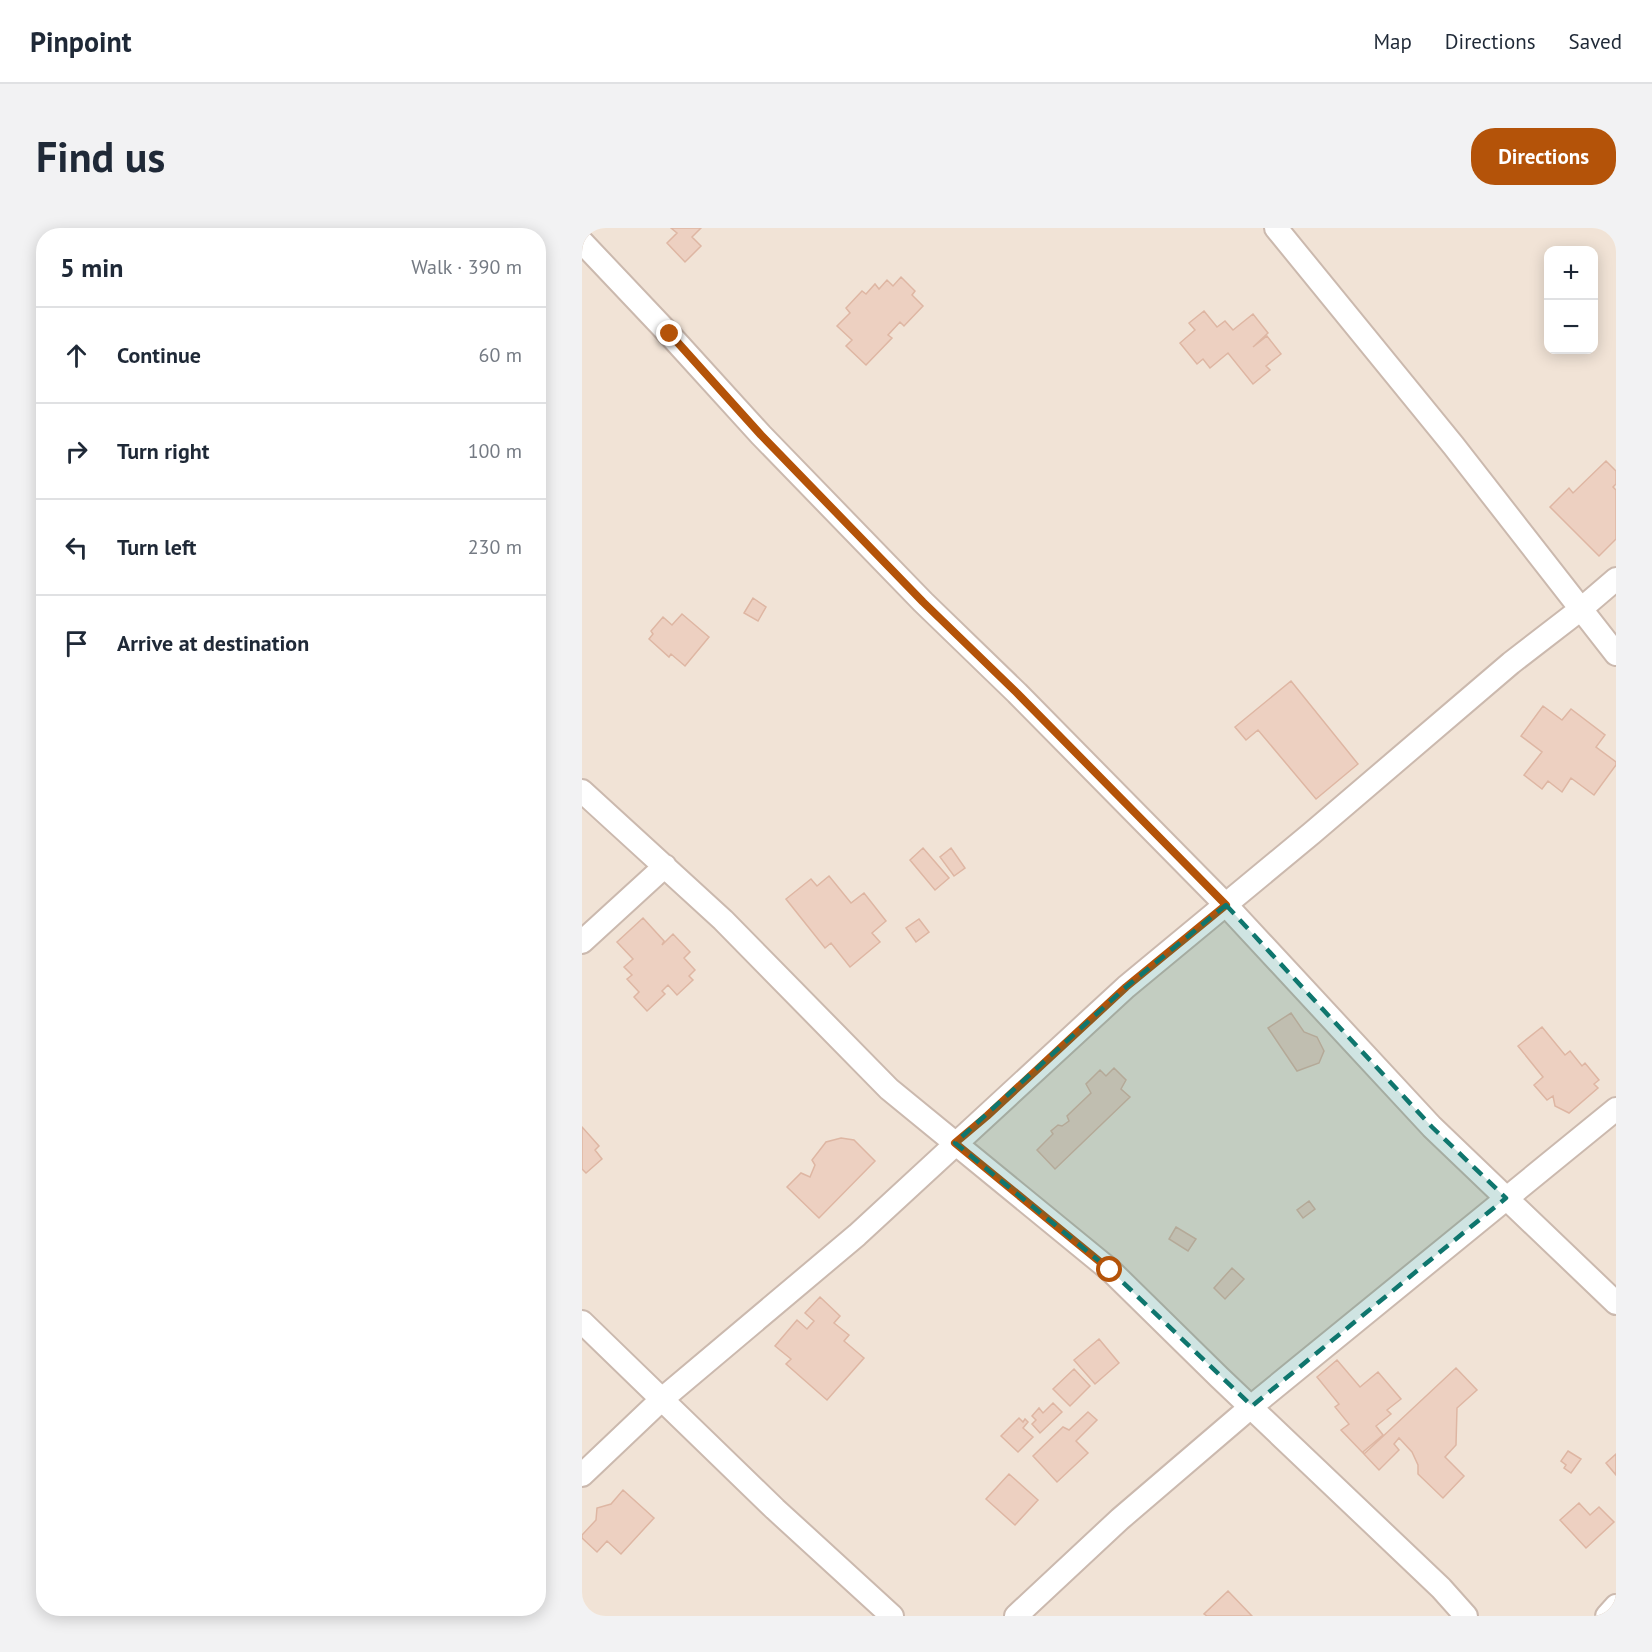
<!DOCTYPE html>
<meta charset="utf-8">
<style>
:root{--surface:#fff;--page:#f2f2f3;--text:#1f2937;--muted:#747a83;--line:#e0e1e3;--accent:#b45309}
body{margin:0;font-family:"PT Sans",sans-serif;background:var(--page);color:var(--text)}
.controls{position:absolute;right:18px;top:18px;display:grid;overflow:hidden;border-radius:12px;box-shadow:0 3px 15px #0003}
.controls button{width:54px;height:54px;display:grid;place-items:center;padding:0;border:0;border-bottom:2px solid var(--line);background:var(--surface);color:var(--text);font:30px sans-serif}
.stop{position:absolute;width:18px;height:18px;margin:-14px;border:4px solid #b45309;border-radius:50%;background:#fff}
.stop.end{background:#b45309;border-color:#fff;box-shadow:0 2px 6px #0008}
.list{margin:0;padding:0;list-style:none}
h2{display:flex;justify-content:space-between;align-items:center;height:78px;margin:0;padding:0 24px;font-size:26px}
h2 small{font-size:20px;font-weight:400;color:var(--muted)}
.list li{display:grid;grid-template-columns:39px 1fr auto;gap:18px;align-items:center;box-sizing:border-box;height:96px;padding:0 24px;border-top:2px solid var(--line)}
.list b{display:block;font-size:22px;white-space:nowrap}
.list em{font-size:20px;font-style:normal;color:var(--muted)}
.icon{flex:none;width:33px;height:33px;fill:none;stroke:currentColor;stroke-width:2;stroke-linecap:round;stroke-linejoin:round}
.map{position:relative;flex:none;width:1034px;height:1388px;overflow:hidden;border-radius:24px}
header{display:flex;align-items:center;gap:36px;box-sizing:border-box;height:84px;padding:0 30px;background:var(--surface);border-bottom:2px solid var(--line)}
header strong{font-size:28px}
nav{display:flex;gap:33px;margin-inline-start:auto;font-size:21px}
.intro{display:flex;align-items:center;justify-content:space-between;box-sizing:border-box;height:144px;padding:0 36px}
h1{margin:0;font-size:42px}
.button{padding:15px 27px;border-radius:24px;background:var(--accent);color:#fff;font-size:21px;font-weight:700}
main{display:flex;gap:36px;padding:0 36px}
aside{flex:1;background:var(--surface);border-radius:24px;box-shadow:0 3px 15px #0003}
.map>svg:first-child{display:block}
.residential{fill:#f1e3d6;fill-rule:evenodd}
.building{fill:#edd0c1;stroke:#deb6a3;stroke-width:1.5}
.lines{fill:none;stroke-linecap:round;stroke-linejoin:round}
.minor-casing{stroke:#cbb9ae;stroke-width:26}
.minor{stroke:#fff;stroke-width:22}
.route{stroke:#b45309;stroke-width:8}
.marked{fill:#0f766e;fill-opacity:0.2;stroke:#0f766e;stroke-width:4.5;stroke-dasharray:12 8;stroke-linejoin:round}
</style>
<header>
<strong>Pinpoint</strong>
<nav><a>Map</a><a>Directions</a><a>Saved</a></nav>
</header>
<div class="intro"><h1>Find us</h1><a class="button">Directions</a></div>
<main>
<aside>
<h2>5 min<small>Walk · 390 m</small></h2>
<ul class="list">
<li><svg class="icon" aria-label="ahead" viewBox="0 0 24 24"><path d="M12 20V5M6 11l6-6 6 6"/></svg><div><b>Continue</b></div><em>60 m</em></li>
<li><svg class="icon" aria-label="right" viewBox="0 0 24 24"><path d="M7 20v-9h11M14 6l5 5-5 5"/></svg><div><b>Turn right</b></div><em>100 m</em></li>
<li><svg class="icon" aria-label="left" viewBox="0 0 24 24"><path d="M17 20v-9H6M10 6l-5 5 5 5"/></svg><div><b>Turn left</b></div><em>230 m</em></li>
<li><svg class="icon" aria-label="arrive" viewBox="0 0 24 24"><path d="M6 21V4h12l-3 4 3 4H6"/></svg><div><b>Arrive at destination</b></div></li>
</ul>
</aside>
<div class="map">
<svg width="1034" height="1388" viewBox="0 0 1034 1388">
<rect width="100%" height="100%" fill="#faf1e7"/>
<path class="residential" d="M0,0H1034V1388H0ZM966,22H1011V122H966Z"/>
<path class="building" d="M89,0H119L110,9L119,18L103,34L85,15L95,5Z
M319,49L333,63L330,67L341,78L322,98L318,94L306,107L310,110L284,137L264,118L270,112L255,98L268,85L264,80L280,63L284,66L293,56L297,61L305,52L311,58Z
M622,83L635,99L643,93L651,102L671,86L686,105L671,119L685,108L699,126L684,138L688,142L671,156L646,125L628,140L621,131L615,136L598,115L613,102L607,95Z
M1024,233L1034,243V256L1031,259L1034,262V311L1017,328L968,279L987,260L991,265Z
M171,370L184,379L176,393L162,385Z
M100,386L127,409L103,438L89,426L87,429L67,411L71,406L69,403L81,389L90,397Z
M709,453L776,536L734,571L676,502L664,512L653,499Z
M961,478L980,492L989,481L1023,507L1014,519L1034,534V537L1012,567L989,550L980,564L966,553L960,561L942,547L960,524L939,508Z
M341,620L367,650L353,662L328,632Z
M369,620L383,640L372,648L358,629Z
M247,648L269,675L282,665L304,693L290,705L298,714L268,739L249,715L243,720L204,671L229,651L235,658Z
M61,690L82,713L80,717L91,706L108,724L102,730L113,742L107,748L111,752L95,767L86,757L80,763L83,766L65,783L52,769L57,764L45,751L50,747L42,739L51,731L35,714Z
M337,691L347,704L334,714L324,700Z
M709,785L722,804L735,809L742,823L737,835L715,843L686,800Z
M960,799L983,827L988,823L1000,838L1003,835L1017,852L1012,856L1016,860L987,885L973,878L971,868L965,872L952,857L961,849L936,818Z
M532,840L544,852L539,861L548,869L473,941L455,922L471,906L469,903L476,897L480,898L487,893L485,888L509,865L504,856L518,842L524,848Z
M0,899L17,918L13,922L20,931L4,945L0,941Z
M259,910L272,912L293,933L237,990L205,959L219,945L228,949L233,937L230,932L244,914Z
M727,973L733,981L721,990L715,982Z
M594,999L614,1011L606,1023L587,1011Z
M650,1040L662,1051L643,1071L632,1060Z
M238,1069L258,1088L252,1095L267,1107L262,1113L282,1130L245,1172L204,1136L209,1131L193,1118L215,1092L225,1101L232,1093L223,1085Z
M517,1111L537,1135L513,1156L492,1132Z
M755,1132L778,1159L796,1144L819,1171L805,1182L809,1186L794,1198L801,1207L781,1224L782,1226L759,1202L767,1196L753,1179L757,1176L735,1149Z
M874,1140L895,1162L875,1180L874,1217L863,1229L882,1248L861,1270L836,1246V1237L830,1224L817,1210L812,1216L817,1222L797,1242L782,1226Z
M492,1141L508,1158L488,1178L471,1161Z
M471,1175L480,1184L458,1205L450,1196L454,1192L450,1188L457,1180L461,1185Z
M506,1184L515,1192L494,1213L506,1225L475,1254L451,1228L481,1199L487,1202Z
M437,1190L441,1194L443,1191L446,1194L441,1200L451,1209L436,1224L419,1208Z
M986,1223L999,1231L989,1245L982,1240L984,1237L979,1233Z
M1034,1226V1247L1024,1235Z
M427,1246L456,1272L433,1297L404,1271Z
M41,1262L72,1290L39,1326L25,1313L15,1324L0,1310V1307L14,1292L15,1280L29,1276Z
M997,1275L1008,1287L1017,1279L1032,1294L1004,1320L978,1292Z
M646,1363L670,1388H625L622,1386Z"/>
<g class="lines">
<g class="minor-casing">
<path id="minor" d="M694,0L871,217L1034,426
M0,14L88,107L179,207L341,374L435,465L644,677L850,899L1034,1075
M0,563L141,692L307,861L528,1042L637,1149L859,1360L884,1388
M0,714L83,638
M0,1094L193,1281L310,1388
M0,1247L79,1172L275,1007L544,759L730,605L929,435L999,381L1034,351
M434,1388L538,1291L670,1178L1034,881
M1025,1388L1034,1378"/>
</g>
<use href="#minor" class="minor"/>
</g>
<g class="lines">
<path class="route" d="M88,106L179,207L341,374L435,465L644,677L544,759L405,888L373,915L528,1042"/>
</g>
<path class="marked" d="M644,677L850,899L924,970L670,1178L528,1042L373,915L544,759Z"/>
</svg>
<div class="controls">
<button>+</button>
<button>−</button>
</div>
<div class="stop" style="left:528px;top:1042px"></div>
<div class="stop end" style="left:88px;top:106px"></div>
</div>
</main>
